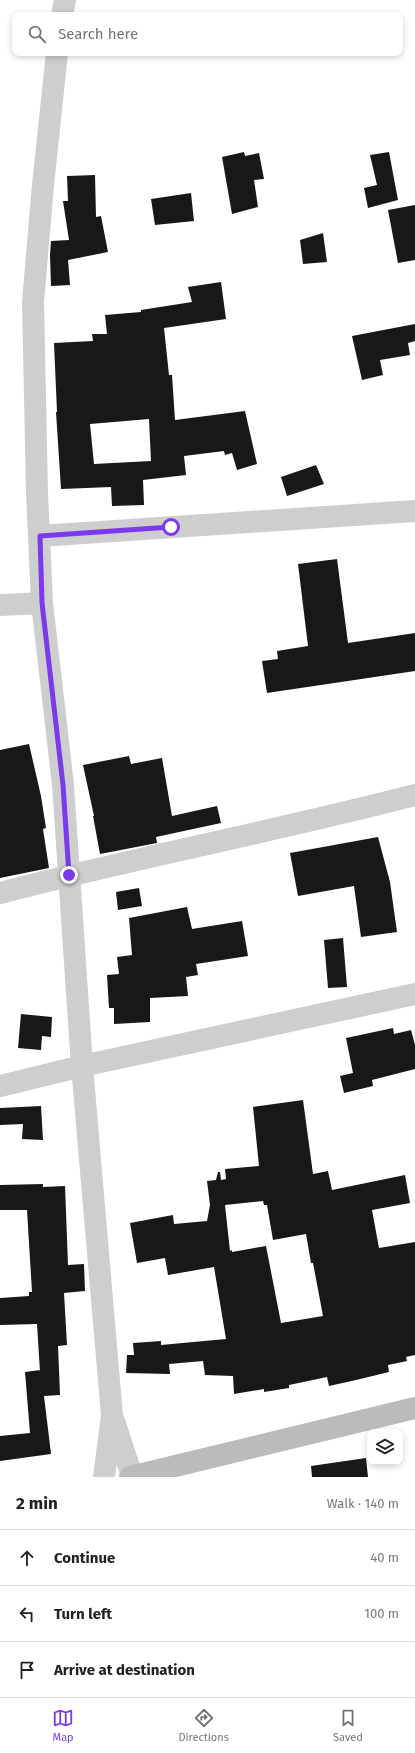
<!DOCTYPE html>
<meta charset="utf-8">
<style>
:root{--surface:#fff;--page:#f2f2f2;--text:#202124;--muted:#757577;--line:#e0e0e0;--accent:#7c3aed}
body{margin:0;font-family:"Fira Sans",sans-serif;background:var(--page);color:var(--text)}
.controls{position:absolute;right:12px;bottom:12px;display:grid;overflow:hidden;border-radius:8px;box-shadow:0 2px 6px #0003}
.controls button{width:36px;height:36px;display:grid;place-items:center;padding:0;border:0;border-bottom:1px solid var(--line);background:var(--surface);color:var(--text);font:20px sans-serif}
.stop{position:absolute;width:12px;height:12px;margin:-9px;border:3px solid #7c3aed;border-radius:50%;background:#fff}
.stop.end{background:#7c3aed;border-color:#fff;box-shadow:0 1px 4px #0008}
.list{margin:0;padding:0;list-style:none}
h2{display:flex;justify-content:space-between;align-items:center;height:52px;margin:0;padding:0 16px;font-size:17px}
h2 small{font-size:13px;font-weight:400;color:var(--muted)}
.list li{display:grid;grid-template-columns:26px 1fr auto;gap:12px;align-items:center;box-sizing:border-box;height:56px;padding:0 16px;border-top:1px solid var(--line)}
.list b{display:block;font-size:15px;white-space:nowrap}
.list em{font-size:13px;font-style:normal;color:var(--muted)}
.icon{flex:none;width:22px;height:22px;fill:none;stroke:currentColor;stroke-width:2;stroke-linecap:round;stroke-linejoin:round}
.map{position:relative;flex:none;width:415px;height:1477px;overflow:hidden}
.search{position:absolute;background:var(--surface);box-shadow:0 2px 6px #0003;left:12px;right:12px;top:12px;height:44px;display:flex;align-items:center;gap:10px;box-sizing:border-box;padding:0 14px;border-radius:8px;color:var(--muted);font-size:15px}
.sheet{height:220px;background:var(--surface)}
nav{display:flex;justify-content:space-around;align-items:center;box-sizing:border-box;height:56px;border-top:1px solid var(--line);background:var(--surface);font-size:11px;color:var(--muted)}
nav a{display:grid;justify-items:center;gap:2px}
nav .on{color:var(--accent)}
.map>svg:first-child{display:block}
.building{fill:#181818;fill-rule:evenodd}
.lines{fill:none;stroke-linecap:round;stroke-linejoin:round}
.street{stroke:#cecece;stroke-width:22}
.secondary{stroke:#bbb;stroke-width:22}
.route{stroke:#7c3aed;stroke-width:5}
</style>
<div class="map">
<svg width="415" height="1477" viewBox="0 0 415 1477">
<rect width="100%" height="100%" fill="#fff"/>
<path class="building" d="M244,152L245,156L259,153L264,179L254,180L258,207L232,214L222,157Z
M389,152L398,200L368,208L364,188L377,185L370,155Z
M95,175L96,217L101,216L108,252L68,260L70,285L51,286L50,255L51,241L69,240L63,201H68L67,176Z
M191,193L194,221L155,225L151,199Z
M415,205V260L398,263L388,210Z
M323,233L327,262L303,264L300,240Z
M221,282L226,319L164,328L169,375H172L175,420L245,411L257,464L237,470L232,453L225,455L224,451L184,456L186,475L143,480L144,505L112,506L111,487L61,489L56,412H57L54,343L93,341L92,334H107L105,315L141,312V310L192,302L188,287ZM149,419L151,461L94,464L90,424Z
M415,324V341L408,343L410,355L380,360L383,375L362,380L352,336Z
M316,465L324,484L287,496L281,477Z
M337,559L348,643L415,633V671L267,693L262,661L278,659L277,651L308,646L298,564Z
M29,744L41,796L46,828L43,829L49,868L0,878V750Z
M129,756L131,764L162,758L172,816L217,806L221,823L156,837L157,843L100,854L93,816H94L83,765Z
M378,837L390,882L397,932L361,937L354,886L298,896L290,853Z
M139,888L142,906L118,910L116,892Z
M187,907L192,929L242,921L248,956L196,964L198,975L186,977L188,996L150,998V1022L114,1024V1008H109L107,975L119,974L117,957L132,955L129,918Z
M343,938L347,987L328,988L324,940Z
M21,1014L52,1017L51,1037L42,1036L41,1050L18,1048Z
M393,1028L394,1034L411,1030L415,1045V1069L372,1080L373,1086L344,1093L340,1076L353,1073L346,1038Z
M303,1100L313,1174L328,1171L332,1190L405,1175L410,1203L372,1210L379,1248L415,1242V1355L406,1357L407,1361L388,1365L389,1372L356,1380L329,1386L327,1377L289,1385V1388L264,1392V1389L234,1394L233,1376L205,1375L203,1361L169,1364L170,1374L126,1373L127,1355H134L133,1343L161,1341V1345L226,1339L214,1267L168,1275L165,1258L137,1263L130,1223L173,1215L174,1224L207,1221L210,1205L207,1181L216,1180L218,1172H220L221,1180L226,1179L225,1169L259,1166L253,1107ZM263,1201L264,1205H267L273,1240L306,1234L311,1263H313L323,1316L281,1323L266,1246L232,1252V1250L230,1251L225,1205Z
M41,1106L43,1140L22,1139L23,1124L0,1125V1108Z
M43,1184V1187L65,1186L68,1265L84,1264L85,1291L64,1293L67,1345L58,1346L60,1395L44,1396L51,1454L0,1461V1436L30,1433L25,1372L40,1370V1372L37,1324L0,1325V1298L29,1296V1292H32L27,1210H0V1185Z
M366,1458L368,1477H312L311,1466Z"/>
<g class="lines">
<path class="street" d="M62,15L65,0
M57,53L43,185L33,302L37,493L42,603L63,785L82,1066L112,1416L104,1477
M40,536L415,511
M0,605L42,603
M0,893C138,857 277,831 415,795
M0,1086L82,1066L415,994
M114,1421L132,1476"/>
<path class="secondary" d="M130,1477L415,1408"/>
</g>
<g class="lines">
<path class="route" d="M69,875L63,785L42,603L40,536L171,527"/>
</g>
</svg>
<div class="controls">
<button><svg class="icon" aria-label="layers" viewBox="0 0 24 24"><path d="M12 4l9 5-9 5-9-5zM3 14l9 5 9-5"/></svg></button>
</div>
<div class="stop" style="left:171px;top:527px"></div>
<div class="stop end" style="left:69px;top:875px"></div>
<div class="search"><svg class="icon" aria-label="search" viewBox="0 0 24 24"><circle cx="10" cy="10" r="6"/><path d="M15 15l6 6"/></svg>Search here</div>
</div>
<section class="sheet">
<h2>2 min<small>Walk · 140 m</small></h2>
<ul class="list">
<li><svg class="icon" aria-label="ahead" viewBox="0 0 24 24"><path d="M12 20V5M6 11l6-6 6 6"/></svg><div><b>Continue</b></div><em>40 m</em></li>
<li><svg class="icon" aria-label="left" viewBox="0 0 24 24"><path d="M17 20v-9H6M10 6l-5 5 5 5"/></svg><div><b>Turn left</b></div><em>100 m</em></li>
<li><svg class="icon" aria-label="arrive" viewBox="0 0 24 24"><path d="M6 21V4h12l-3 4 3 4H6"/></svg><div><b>Arrive at destination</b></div></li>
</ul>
</section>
<nav>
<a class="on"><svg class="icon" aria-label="map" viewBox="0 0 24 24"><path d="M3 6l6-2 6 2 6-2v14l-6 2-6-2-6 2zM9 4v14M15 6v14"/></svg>Map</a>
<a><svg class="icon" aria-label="directions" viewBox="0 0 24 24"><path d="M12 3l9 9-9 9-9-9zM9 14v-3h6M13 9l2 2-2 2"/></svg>Directions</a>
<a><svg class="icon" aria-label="saved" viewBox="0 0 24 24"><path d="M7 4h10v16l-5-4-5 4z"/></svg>Saved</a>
</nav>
